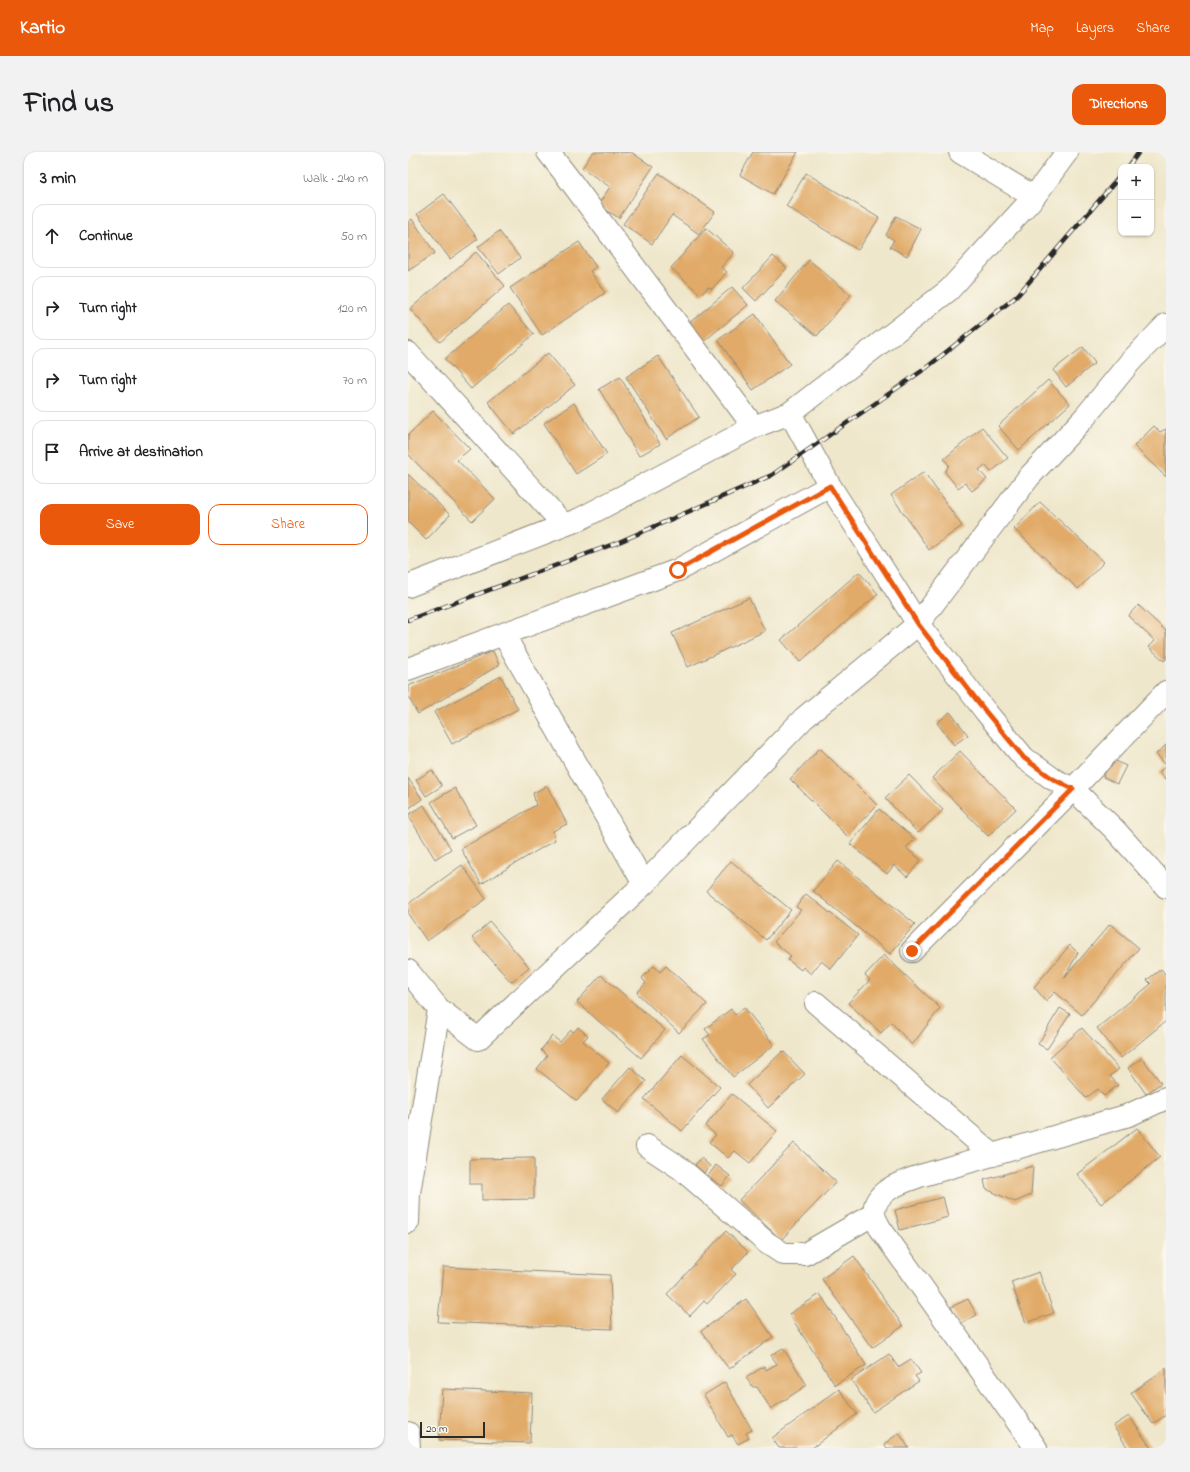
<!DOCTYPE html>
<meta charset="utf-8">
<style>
:root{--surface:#fff;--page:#f2f2f2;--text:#202124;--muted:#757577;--line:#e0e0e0;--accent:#ea580c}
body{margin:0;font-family:"Indie Flower",sans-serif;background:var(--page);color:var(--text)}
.controls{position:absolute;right:12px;top:12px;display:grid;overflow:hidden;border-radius:8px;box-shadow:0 1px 3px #0004}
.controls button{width:36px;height:36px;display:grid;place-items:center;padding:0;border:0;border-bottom:1px solid var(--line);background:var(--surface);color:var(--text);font:20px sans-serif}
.scale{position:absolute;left:12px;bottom:10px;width:65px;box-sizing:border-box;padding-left:4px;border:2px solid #2b2b2b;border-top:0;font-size:11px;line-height:14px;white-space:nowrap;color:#2b2b2b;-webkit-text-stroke:3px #fbf7ec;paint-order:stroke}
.stop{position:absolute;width:12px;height:12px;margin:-9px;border:3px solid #ea580c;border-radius:50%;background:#fff}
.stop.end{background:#ea580c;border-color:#fff;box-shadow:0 1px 4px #0008}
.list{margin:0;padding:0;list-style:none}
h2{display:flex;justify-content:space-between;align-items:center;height:52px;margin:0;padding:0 16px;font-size:17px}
h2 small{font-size:13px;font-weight:400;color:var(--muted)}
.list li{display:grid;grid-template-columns:26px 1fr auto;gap:12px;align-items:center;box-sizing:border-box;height:64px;margin:0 8px 8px;padding:0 8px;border:1px solid var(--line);border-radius:12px}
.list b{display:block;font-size:15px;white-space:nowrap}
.list em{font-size:13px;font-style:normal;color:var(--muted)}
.actions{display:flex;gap:8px;padding:12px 16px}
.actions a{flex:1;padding:9px 0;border:1px solid var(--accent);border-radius:12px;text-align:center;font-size:14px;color:var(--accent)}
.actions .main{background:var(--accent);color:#fff}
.icon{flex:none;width:22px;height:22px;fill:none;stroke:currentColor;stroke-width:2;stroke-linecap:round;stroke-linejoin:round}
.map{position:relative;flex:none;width:758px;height:1296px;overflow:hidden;border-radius:12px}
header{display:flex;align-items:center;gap:24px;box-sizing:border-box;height:56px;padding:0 20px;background:var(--accent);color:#fff}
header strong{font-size:19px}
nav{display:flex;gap:22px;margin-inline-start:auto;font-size:14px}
.intro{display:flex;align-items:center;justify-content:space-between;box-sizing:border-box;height:96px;padding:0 24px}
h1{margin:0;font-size:28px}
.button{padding:10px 18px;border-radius:12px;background:var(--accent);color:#fff;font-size:14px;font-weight:700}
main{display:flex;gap:24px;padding:0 24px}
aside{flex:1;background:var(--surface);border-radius:12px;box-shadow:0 1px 3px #0004}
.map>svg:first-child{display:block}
.building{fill:#e1aa68}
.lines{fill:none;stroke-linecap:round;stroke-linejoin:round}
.minor-casing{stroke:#8d897b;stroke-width:24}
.minor{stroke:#fff;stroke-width:22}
.rail-casing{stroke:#2b2b2b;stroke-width:4.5}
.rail{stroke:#fbf7ec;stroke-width:3;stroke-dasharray:9;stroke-linecap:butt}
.route{stroke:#ea580c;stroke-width:5}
</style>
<header>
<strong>Kartio</strong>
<nav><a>Map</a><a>Layers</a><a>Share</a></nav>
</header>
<div class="intro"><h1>Find us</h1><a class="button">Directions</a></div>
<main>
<aside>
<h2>3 min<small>Walk · 240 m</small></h2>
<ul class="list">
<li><svg class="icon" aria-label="ahead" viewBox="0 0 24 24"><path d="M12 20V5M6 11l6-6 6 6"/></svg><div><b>Continue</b></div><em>50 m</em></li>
<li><svg class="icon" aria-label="right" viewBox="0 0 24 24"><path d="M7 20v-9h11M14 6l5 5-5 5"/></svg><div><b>Turn right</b></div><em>120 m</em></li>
<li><svg class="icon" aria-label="right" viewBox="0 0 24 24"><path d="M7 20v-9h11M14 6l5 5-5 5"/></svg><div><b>Turn right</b></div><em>70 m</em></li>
<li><svg class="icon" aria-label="arrive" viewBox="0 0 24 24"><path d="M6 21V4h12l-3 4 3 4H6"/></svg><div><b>Arrive at destination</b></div></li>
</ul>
<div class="actions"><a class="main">Save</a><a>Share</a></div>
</aside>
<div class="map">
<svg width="758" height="1296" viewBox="0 0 758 1296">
<rect width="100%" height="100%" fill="#fbf7ec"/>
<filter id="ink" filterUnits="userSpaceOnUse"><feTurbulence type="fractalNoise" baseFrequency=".025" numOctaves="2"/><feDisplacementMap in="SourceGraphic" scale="8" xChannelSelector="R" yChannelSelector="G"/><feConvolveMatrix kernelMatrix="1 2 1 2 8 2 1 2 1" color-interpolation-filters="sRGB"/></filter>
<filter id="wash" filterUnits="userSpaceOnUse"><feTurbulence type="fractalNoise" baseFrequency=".012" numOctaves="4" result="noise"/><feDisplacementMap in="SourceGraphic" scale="16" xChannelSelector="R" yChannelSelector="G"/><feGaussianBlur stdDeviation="0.9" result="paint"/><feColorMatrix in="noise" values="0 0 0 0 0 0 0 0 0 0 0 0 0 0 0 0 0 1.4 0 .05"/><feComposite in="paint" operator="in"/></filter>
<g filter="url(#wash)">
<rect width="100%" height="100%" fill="#efe7cb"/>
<g id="blocks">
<path class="building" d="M185,0H211L213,1L223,0L245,15L211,66L190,53L202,35L174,16Z
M345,0H390L365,42L332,23Z
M251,21L307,60L291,82L264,63L244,92L215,72Z
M398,21L471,66L450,98L378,54Z
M36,42L70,87L42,107L9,62Z
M488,64L513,77L499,104L482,95L486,88L478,83Z
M4,67L27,101L0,119V70Z
M298,76L326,101L313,115L319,120L304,137L300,135L293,143L263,116Z
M91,79L112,106L91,122L70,95Z
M171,90L188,115L182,119L197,141L134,183L102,136Z
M68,100L97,134L32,190L2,157Z
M365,104L379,116L348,149L335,136Z
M401,108L443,143L409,184L367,149Z
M324,135L340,153L295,190L280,172Z
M100,153L126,182L63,237L37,207Z
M347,162L382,212L345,238L310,188Z
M675,195L687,211L658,235L645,218Z
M140,201L167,233L106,282L80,250Z
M250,204L291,265L258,287L218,225Z
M212,225L252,292L231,304L191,237Z
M640,228L662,252L611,298L590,274Z
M166,251L199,302L168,322L136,271Z
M25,259L62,297L49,308L87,347L64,369L0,302V283Z
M746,274L752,280L758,277V325L726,294Z
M574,275L600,306L583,320L577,313L571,318L579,327L564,339L557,331L550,336L537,320L541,313L536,307Z
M516,320L554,374L521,398L483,343Z
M0,322L42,363L18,388L0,370Z
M632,350L696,410L670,437L606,377Z
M451,420L470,442L392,510L373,488Z
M341,446L357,479L280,515L264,481Z
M730,453L758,479V507L756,509L741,495L747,489L720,464Z
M85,499L91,513L10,562L0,544V534Z
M93,524L110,557L44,592L26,560Z
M542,560L560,583L546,593L529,571Z
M758,593V613L748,602Z
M412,596L469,653L439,684L382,627Z
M552,599L608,657L580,684L524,626Z
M704,607L718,614L709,632L695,625Z
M758,614V628L751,620Z
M24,618L34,634L18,644L8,628Z
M501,623L535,658L510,681L477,646Z
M0,626L14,647L0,657Z
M139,634L159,672L145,679L147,688L73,732L53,697L128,653L125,641Z
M47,636L68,673L44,686L23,650Z
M16,653L43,697L27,707L0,663Z
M471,657L507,687L498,696L513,708L499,725L486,713L479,722L442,692Z
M323,709L383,758L358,788L298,739Z
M430,709L507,772L482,802L405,739Z
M54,713L78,747L19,789L0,762V752Z
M398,742L450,783L423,817L413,809L403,822L395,815L393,818L380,808L383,804L366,790L393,758L388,755Z
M82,770L121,815L103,830L64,786Z
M702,772L731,796L674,863L647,840L638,849L626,835L662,793L670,801L656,826Z
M476,803L532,856L504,893L483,870L473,881L440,851L462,828L457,823Z
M246,814L252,820L258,814L299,852L271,881L229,841L238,831L234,826Z
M753,817L758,823V869L713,906L689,876L743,832L739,828Z
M193,823L257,878L233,906L169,850Z
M336,855L366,893L325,925L295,887L302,883L297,877L323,857L327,863Z
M652,856L662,862L639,897L630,892Z
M170,875L180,884L175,889L201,911L169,949L129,917L139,904L133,898L144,884L152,890L163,878L166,880Z
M674,876L711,917L702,924L710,933L696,944L690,937L678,946L642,905Z
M375,899L397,922L360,956L339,933Z
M274,903L312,935L274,979L236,947Z
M734,906L753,931L738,942L720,916Z
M222,915L238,929L210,961L194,947Z
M324,942L369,979L342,1011L327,999L320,1006L301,990L308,983L297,974Z
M729,976L752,1005L693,1052L669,1022Z
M386,991L428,1030L373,1088L331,1048Z
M126,1006V1047L74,1048V1032H62V1007Z
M293,1006L302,1014L296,1021L287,1013Z
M308,1013L322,1024L314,1034L300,1024Z
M625,1014L623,1043L607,1050L578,1037L576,1028Z
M535,1045L540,1065L492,1078L487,1058Z
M318,1079L340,1100L323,1118L328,1122L299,1152L296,1149L282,1164L259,1142Z
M446,1104L495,1174L464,1196L414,1127Z
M35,1115L202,1123L204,1177L30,1170Z
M631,1120L646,1161L618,1171L603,1130Z
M412,1142L458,1213L427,1233L381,1162Z
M338,1147L365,1185L321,1217L293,1179Z
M560,1147L569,1163L551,1172L543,1155Z
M375,1196L399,1233L363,1257L349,1235H345L338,1226L356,1214L358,1218L369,1212L363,1203Z
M481,1202L490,1215L503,1207L513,1221L507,1224L511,1229L465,1260L443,1228Z
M758,1216V1263L745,1272L723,1241Z
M317,1230L344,1278L338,1281L341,1286L330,1292L324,1283L320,1285L296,1243Z
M34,1237L124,1241L122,1291L31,1288Z
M431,1237L449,1262L404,1296H371L364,1286Z
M721,1264L743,1296H720L705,1274Z
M491,1281L501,1296H479L476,1292Z"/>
</g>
</g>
<g filter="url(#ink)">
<use href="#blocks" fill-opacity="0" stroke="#8d897b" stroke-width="1"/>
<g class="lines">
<g class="minor-casing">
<path id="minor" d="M140,0L158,23L346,275
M552,0L626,45
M0,201L156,373
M382,261L422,334L510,472L578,560L616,606L645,627L665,637L707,678L758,735
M0,434L172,367L346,275L382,261L541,138L626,45L659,0
M96,483L236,732
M0,517L270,418L422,334
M504,799L665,637L758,540
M0,819L31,857L70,887L236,732L396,566L510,472L621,325L677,265L722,210L758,173
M408,851L585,1003
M239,994L272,1016L359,1091L376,1102H397L466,1062
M0,1070L1,1041L31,857
M0,1281L1,1296
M628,1296L472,1076C470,1072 466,1066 466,1061C466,1038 495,1030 512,1024L721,963L758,946"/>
</g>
<use href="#minor" class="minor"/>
<g class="rail-casing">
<path id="rail" d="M720,15L731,0
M0,468L211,390L364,323L518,216L609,144L713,23"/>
</g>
<use href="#rail" class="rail"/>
</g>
</g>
<g class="lines" filter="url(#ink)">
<path class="route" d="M270,418L422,334L510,472L578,560L616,606L645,627L665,637L504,799"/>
</g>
</svg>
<div class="controls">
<button>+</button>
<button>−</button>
</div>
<div class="scale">20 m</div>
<div class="stop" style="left:270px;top:418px"></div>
<div class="stop end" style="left:504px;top:799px"></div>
</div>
</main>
